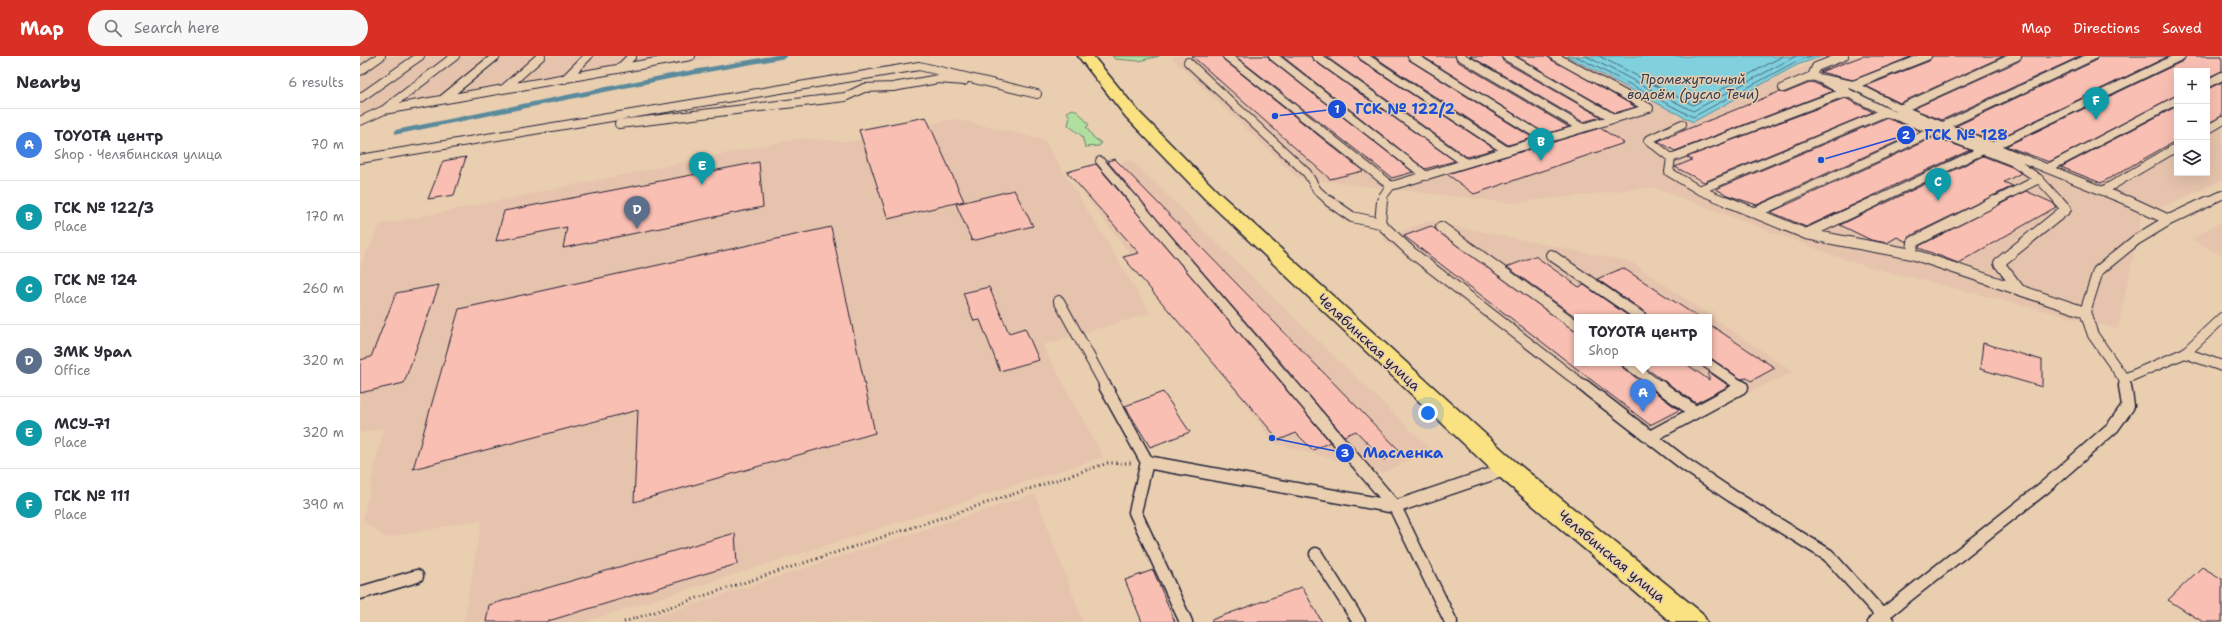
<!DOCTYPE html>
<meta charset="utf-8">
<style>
:root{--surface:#fff;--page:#f7f7f7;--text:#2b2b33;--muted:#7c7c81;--line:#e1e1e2;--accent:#d93025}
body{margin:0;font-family:"Shantell Sans",sans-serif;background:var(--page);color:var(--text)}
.controls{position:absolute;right:12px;top:12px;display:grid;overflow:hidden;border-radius:0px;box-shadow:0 4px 16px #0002}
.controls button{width:36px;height:36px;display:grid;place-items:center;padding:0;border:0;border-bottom:1px solid var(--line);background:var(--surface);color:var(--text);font:20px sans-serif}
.you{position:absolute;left:1068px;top:357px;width:14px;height:14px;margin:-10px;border:3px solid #fff;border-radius:50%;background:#1a73e8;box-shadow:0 0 0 6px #1a73e833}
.badge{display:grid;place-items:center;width:26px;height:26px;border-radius:50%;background:var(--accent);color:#fff;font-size:13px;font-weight:700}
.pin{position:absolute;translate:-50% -33px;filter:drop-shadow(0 1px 2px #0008)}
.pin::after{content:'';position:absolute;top:21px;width:14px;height:12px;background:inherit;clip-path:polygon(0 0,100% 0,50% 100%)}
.popup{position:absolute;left:1214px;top:258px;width:138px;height:52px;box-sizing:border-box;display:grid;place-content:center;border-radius:0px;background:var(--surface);filter:drop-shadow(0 1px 3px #0005);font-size:13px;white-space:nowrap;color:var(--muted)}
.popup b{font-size:15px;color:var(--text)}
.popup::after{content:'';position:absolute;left:50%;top:100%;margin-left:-8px;border:8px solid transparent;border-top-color:var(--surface)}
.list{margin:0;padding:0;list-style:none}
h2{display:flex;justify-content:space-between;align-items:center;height:52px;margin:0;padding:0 16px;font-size:17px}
h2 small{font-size:13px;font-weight:400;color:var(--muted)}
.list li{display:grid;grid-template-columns:26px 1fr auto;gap:12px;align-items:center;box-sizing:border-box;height:72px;padding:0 16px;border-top:1px solid var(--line)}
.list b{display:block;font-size:15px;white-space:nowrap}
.list p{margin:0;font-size:13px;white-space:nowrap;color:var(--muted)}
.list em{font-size:13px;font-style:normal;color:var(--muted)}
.icon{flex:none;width:22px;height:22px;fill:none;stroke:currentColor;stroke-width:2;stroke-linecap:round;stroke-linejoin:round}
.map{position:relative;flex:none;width:1862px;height:566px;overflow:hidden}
header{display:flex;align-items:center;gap:24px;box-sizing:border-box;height:56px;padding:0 20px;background:var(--accent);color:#fff}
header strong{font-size:19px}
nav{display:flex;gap:22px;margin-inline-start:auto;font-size:14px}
.search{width:280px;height:36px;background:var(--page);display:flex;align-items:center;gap:10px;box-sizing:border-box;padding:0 14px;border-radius:22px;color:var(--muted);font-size:15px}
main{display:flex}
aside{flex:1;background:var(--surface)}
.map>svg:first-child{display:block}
.built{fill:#e6c3ac;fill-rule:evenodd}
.green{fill:#b0e0a0;stroke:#69816e}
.water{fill:#80d0dd;stroke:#5a8a9c}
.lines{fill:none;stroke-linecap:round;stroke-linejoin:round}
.shore{stroke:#48687c;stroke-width:1}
.stream{stroke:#5a8a9c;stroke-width:4.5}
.building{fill:#f9bfb2;stroke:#22223b}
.lane-far2-casing{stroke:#22223b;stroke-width:10}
.lane-far1-casing{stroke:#22223b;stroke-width:12}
.lane-casing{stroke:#22223b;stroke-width:15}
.primary-casing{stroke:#22223b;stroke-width:3}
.path{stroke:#22223b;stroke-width:3;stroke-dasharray:1 3.5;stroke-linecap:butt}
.lane-far2{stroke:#e9ceb0;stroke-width:8}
.lane-far1{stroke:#e9ceb0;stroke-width:10}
.lane{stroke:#e9ceb0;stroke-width:12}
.primary{fill:#fae181;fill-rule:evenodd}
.labels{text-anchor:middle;stroke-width:3;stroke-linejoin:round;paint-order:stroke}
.far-water-label{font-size:13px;font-style:italic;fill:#303c53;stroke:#e9ceb0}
.street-label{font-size:14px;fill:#22223b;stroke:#e9ceb0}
.leader{fill:none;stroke:#1d4ed8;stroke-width:1.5}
.callout-dot{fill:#1d4ed8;stroke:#e9ceb0;stroke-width:1.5}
.mark-label{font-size:12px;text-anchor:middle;font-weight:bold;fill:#fff}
.callout-label{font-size:15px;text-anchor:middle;font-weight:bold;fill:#1d4ed8;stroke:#e9ceb0;stroke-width:3;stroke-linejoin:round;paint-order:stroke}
</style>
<header>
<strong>Map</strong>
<div class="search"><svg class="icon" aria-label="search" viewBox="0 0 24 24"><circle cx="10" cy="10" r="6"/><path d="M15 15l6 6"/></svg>Search here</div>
<nav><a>Map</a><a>Directions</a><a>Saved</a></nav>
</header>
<main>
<aside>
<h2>Nearby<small>6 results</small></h2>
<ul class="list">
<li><span class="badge" style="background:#3f7fe0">A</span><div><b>TOYOTA центр</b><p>Shop · Челябинская улица</p></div><em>70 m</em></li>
<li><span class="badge" style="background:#0f9aa8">B</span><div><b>ГСК № 122/3</b><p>Place</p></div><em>170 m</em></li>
<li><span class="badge" style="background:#0f9aa8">C</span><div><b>ГСК № 124</b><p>Place</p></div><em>260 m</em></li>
<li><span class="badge" style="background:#5c6f8a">D</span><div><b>ЗМК Урал</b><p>Office</p></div><em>320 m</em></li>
<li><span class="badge" style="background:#0f9aa8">E</span><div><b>МСУ-71</b><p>Place</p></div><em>320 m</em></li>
<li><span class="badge" style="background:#0f9aa8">F</span><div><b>ГСК № 111</b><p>Place</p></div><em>390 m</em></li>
</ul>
</aside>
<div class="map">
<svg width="1862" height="566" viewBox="0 0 1862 566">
<rect width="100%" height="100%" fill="#e9ceb0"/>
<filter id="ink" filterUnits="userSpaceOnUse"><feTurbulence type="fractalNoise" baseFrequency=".025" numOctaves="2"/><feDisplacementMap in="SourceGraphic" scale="8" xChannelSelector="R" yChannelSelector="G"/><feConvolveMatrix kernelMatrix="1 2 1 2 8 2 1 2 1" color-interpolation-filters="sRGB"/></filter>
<g filter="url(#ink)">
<path class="built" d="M0,0H359L0,63Z
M819,0H1207L1317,58L1313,63L1472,0H1862V124L1781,161L1758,273L1495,207L1292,131L1152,147L938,122L812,2ZM1817,15H1847V117H1817Z
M594,63L684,84L790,257L682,289L743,401L224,566H104L122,463L26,482L3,464L24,372L0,377V211L20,169L442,82L488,86Z
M771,104L1070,393L1023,417L915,387L710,119Z
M1069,165L1271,206L1433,316L1283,385L1023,183ZM1217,261H1349V307H1217Z
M1862,165V200L1832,183Z
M675,438L723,566H279Z"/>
<path class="green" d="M752,0H799L779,5L755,3Z
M713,53C720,56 724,63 729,69L726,71L733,81L741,87L739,90L725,91L722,80L708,69L710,61L707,56Z"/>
<path class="water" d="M1207,0H1463L1437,9L1333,66Z"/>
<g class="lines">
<path class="shore" d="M1215,0L1333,61L1435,6L1451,0
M1226,0L1333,55L1436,0
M1239,0L1333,49L1423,0"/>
<path class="stream" d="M37,76L307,21L424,0"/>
</g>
<path class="building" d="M832,0H862L864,4L1003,115L970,123Z
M875,0H908L910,4L1053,116L1032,122Z
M922,0H951L953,4L1095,105L1065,113Z
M965,0H998L1000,4L1135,93L1107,101Z
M1013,0H1047L1049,4L1173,82L1148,89Z
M1062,0H1095L1097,5L1209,71L1186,78Z
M1110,0H1141L1143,5L1241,61L1223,66Z
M1156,0H1186L1276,51L1255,57Z
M1503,0H1553L1493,24L1460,16Z
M1572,0H1644L1540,47L1506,30L1569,5Z
M1662,0H1721L1582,64L1553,53L1659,5Z
M1738,0H1809L1633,85L1596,70L1735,5Z
M1826,0H1862V15L1847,22V15H1817V39L1689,106L1646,90L1823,5Z
M1452,26L1473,35L1315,95L1298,85L1419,36L1425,37Z
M1862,26V60L1847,68V33Z
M1485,42L1513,56L1344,126L1315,111L1332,104L1327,101Z
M1817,50V84L1741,127L1701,111Z
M566,61L604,145L528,163L499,74Z
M1526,62L1561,75L1397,149L1367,139L1356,133Z
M1240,72L1264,87L1114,138L1087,118Z
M1574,81L1610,94L1446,171L1411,156Z
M1623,100L1652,111L1661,117L1644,126L1653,130L1550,180L1547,186L1537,181L1527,187L1511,184L1480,169Z
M106,101L94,139L68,143L83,105Z
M755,103L1041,396L1024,404L996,375L984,380L747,105Z
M399,106L403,151L203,192L207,171L136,185L144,155Z
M736,108L925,331L970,386L953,394L936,377L919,384L763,201L779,197L707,116Z
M654,134L673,170L612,185L596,148Z
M1666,135L1693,147L1696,151L1598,207L1559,192V190Z
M1071,170L1217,276V307H1261L1263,312L1319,354L1290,369L1044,180Z
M471,171L515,377L274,446L278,354L53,413L99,253Z
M1175,200L1219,231L1224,229L1270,261L1217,262L1147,211Z
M1263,212L1338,261H1287L1285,256L1237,223Z
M79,229L44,327L0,337V304L11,301L36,237Z
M629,231L649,277L665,272L679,304L640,315L620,264L614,265L603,237Z
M1349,268L1415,312L1391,325L1387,322L1381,323L1349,301Z
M1623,287L1682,304V331L1620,313Z
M1278,307H1325L1349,324V316L1369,330L1336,347Z
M803,336L830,376L790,391L765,350Z
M375,477L377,508L185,566H126L129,549Z
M1842,511L1862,523V566H1843L1808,544Z
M793,514L815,566H782L765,524Z
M942,531L962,566H852L851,564Z"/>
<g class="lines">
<g class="lane-far2-casing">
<path id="lane-far2" d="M867,0L1031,130
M913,0L1066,120
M956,0L1106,107
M1003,0L1147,95
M1052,0L1185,83
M1100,0L1222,72
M1146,0L1255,63
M828,6L947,117L957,134L970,146
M259,13L272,0
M0,15L21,0
M1452,20L1456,11L1484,0
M1458,22L1493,29L1540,53L1770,146
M205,23L228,0
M1847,28L1862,20
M1493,29L1567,0
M145,32L181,0
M1423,32L1452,20L1458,22L1526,56L1654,106L1679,123L1700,146
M0,42L60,0
M83,43L136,0
M1540,53L1657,0
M24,54L331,0
M0,65L24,54L95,0
M259,68L485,41L504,32L533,31L578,23L604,25
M1322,68L1288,84L1311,102L1309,116L1339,134L1368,146
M1583,70L1733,0
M1847,74L1862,65
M1634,90L1821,0
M1311,102L1485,36
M0,103L559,10L677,38
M740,105L775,146
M1688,112L1817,44
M1339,134L1526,56
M1744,134L1817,91
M1022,146L1023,140L1031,130L1289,52L1194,0
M1418,146L1574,75
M1514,146L1623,94
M1633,146L1679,123
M1847,146L1862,139"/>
</g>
<g class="lane-far1-casing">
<path id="lane-far1" d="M774,145L933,331
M969,145L992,161L1020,167L1051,196L1225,331
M1366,145L1446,178L1552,198L1725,256L1733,279L1764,323
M1394,157L1421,145
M1809,164L1849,145
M1020,167L1022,145
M1081,171L1217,270
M1446,178L1516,145
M1552,198L1553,186L1635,145
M1191,199L1281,261
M1659,233L1639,207L1706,153L1699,145
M699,245L746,331
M1725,256L1738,215L1776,184L1809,164L1768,145
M1825,297L1862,310
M1267,307L1300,331
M1347,307L1382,331
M1765,331L1764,323L1825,297L1862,262"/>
</g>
<g class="lane-casing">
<path id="lane" d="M745,330L787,406L1035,451L932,330
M1224,330L1326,409L1372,440L1468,499L1528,566
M1299,330L1335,356
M1290,381L1382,331L1380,330
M787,406L775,456L826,566
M956,498L999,566
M0,537L57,520
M1091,566L1035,451L1147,413
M1514,566L1685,431L1753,371L1768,350L1765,330"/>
</g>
<g class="primary-casing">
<path id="primary" d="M718,0H733L778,55L857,135L1156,406L1342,557L1347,566H1311L1138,420L845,143L766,61Z"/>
</g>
<path class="path" d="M264,566L748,407H771"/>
<use href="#lane-far2" class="lane-far2"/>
<use href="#lane-far1" class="lane-far1"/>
<use href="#lane" class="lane"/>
<use href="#primary" class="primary"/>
</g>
</g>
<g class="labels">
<g class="far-water-label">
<text x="1333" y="28">Промежуточный<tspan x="1333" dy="15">водоём (русло Течи)</tspan></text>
</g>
<g class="street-label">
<text transform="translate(1009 286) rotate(43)" y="5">Челябинская улица</text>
<text transform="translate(1252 500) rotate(40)" y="5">Челябинская улица</text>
</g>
</g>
<path class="leader" d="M915 60L977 53M1461 104L1546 79M912 382L985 397"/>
<g class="callout-dot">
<circle cx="915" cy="60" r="4"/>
<circle cx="1461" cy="104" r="4"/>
<circle cx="912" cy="382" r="4"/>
<circle cx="977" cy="53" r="10"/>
<circle cx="1546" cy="79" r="10"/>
<circle cx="985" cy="397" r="10"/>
</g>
<g class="mark-label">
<text x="977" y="57">1</text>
<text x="1546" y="83">2</text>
<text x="985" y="401">3</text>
</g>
<g class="callout-label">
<text x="1045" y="58">ГСК № 122/2</text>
<text x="1606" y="84">ГСК № 128</text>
<text x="1043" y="402">Масленка</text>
</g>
</svg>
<div class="controls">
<button>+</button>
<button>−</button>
<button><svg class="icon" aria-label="layers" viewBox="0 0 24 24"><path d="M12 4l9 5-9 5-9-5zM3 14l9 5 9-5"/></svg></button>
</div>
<div class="you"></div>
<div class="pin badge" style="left:1283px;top:356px;background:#3f7fe0">A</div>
<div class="popup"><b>TOYOTA центр</b>Shop</div>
<div class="pin badge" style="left:1181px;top:105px;background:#0f9aa8">B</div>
<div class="pin badge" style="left:1578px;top:145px;background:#0f9aa8">C</div>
<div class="pin badge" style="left:277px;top:173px;background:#5c6f8a">D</div>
<div class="pin badge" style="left:342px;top:129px;background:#0f9aa8">E</div>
<div class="pin badge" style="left:1736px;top:64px;background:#0f9aa8">F</div>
</div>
</main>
